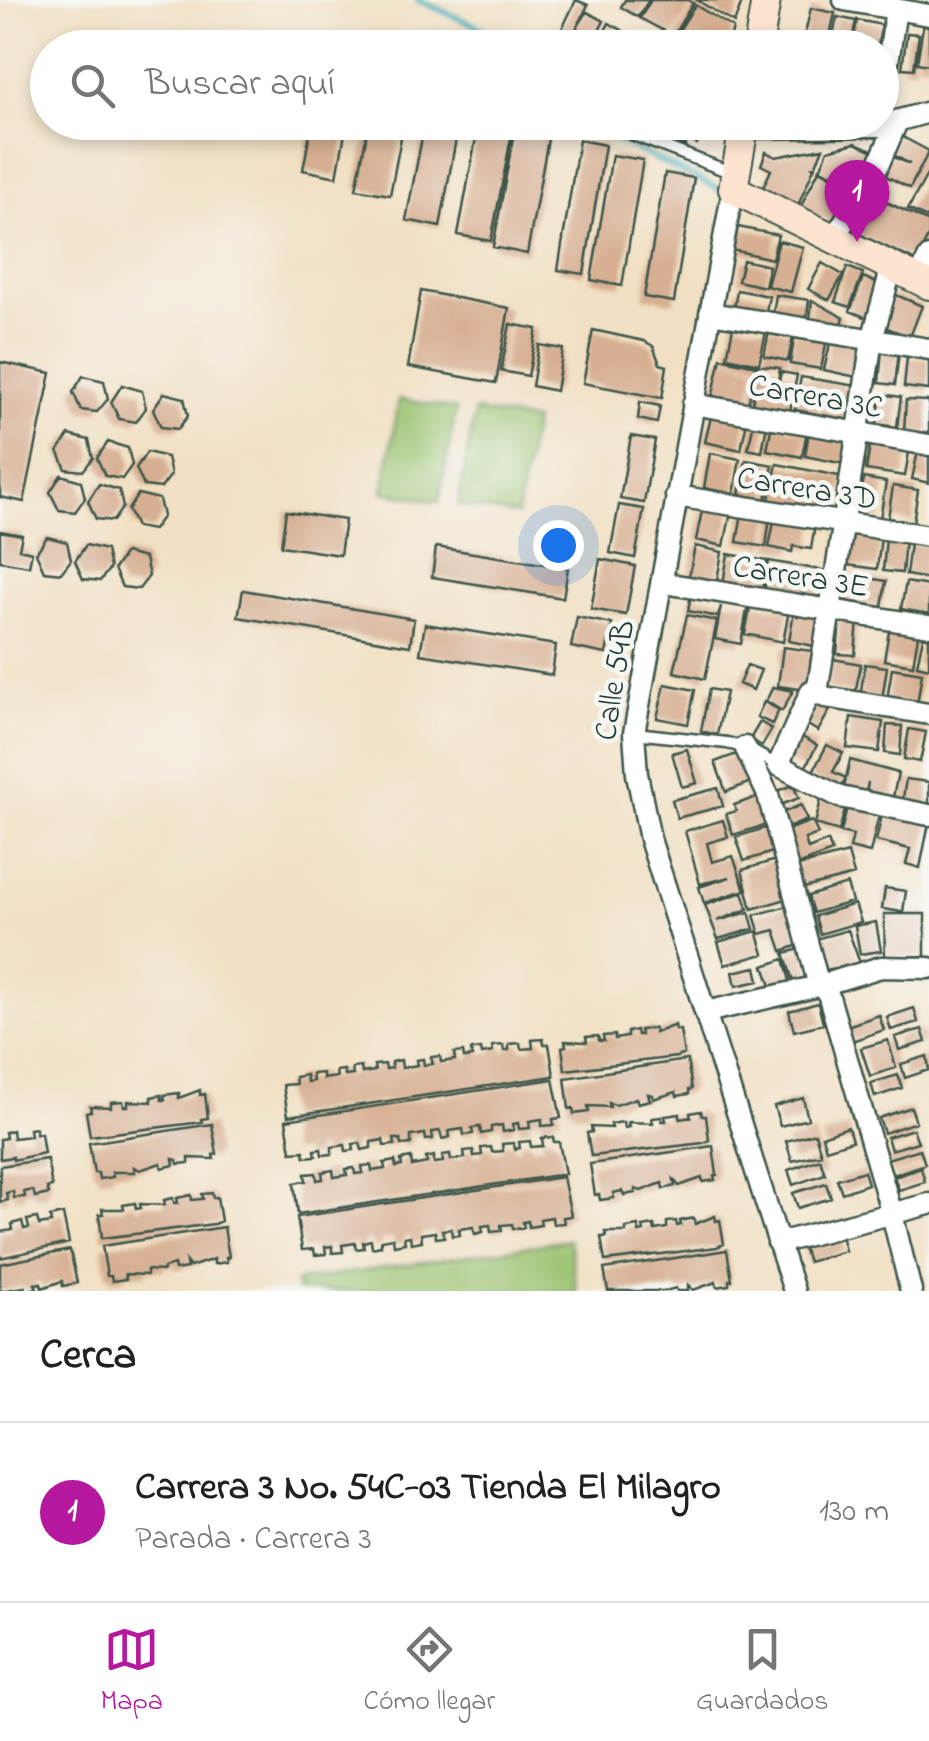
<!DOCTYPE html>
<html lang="es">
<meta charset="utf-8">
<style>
:root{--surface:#fff;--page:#f2f2f2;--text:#202124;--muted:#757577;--line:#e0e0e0;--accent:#b5179e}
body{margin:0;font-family:"Indie Flower",sans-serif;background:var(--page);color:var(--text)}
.you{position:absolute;left:558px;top:545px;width:35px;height:35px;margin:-25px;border:8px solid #fff;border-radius:50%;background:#1a73e8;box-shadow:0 0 0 15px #1a73e833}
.badge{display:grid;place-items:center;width:65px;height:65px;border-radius:50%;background:var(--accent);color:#fff;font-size:32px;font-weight:700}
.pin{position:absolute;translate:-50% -82px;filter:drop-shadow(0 2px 5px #0008)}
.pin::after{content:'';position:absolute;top:52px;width:35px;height:30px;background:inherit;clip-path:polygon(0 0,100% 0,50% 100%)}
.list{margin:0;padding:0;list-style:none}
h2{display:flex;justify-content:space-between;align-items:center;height:130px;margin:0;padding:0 40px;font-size:42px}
h2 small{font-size:32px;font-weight:400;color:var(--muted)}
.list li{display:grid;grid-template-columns:65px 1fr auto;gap:30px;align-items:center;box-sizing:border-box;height:180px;padding:0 40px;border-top:2px solid var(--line)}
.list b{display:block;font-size:38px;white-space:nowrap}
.list p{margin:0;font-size:32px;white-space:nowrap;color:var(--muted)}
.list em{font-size:32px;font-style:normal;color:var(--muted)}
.icon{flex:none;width:55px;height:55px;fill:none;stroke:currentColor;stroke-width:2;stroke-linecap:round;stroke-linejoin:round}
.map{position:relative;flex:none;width:929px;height:1291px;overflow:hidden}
.search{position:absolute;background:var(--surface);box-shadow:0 5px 15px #0003;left:30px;right:30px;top:30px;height:110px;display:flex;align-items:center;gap:25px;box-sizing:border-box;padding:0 35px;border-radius:55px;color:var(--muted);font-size:38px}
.sheet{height:310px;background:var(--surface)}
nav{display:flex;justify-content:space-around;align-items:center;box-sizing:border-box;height:140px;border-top:2px solid var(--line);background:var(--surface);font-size:28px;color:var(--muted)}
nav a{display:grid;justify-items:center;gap:5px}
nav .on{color:var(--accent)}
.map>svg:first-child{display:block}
.green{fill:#9ac26e;stroke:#5c8051;stroke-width:2.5}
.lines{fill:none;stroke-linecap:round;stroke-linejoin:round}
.stream{stroke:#3dadb9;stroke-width:6}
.building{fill:#d7af92}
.lane-casing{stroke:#3e5549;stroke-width:15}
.street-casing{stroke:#3e5549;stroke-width:25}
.secondary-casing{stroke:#3e5549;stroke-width:32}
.lane{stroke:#fff;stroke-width:10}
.street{stroke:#fff;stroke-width:20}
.secondary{stroke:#fde4d1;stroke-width:28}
.labels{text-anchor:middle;stroke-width:9;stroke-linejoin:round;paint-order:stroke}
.street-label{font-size:32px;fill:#1f3d34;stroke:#f6f6f2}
</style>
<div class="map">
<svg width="929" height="1291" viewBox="0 0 929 1291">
<rect width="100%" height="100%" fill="#f6f6f2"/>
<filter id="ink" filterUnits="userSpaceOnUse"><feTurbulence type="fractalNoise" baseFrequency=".01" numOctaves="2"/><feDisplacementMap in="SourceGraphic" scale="20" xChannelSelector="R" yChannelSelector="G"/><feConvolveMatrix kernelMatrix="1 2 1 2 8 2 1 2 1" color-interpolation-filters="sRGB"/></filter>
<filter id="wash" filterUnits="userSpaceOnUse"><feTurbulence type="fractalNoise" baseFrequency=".0048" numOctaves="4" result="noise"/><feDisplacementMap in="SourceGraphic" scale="40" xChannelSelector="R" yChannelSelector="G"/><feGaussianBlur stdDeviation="2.25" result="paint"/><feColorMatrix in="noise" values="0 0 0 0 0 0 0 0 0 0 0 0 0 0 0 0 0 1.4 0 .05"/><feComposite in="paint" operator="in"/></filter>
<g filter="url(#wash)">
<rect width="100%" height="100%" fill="#f1e0c3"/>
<path class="green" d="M399,399L456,409L439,502L383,492Z
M475,411L534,421L517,515L458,505Z
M569,1240L577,1291H298L296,1281Z"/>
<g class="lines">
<path class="stream" d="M418,0L483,29L492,48
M578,122L723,191"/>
</g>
<g id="blocks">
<path class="building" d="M576,0L588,5L576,29L587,12L604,21L590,48H576L558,37Z
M625,0H649L638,17L621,7Z
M651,0H688L693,3L673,36L640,18Z
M697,0H743L734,23Z
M695,5L733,28L728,48H692L675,37Z
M811,8L835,13L827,48L802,46Z
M837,17L856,21L850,48H830Z
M857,20L882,25L877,48H852Z
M924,21L929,22V65L917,63Z
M609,23L654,48H596Z
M907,33L919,34L914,69L902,68Z
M312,122H347L337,177L303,170Z
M369,122H404L390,195L356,189Z
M425,122H459L440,227L406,220Z
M479,122H514L491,241L458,235Z
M516,122L550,128L527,254L493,247Z
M664,122H704L697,144L686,140L685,146L659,137Z
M897,134L929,151L910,188L878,172L887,154L910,164L888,152Z
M579,140L605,145L584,274L558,270Z
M855,143L879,153L863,188L820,169L828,150Z
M823,148L815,167L811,166L814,168L796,210L760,194L771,170L761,165L766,152L776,157Z
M612,155L643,160L622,286L591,280Z
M819,170L856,188L838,225L800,208Z
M929,171V219L908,209Z
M665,173L694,178L674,302L644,297Z
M867,193L929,222V235L924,245L929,249L922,264L850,230Z
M738,227L778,235L772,259L733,250Z
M779,241L803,247L791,292L767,286Z
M743,260L769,266L765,287L738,281Z
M822,263L843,275L829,300L808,289Z
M847,267L863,273L850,307L835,302Z
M863,277L882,285L870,319L850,311Z
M737,290L769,296L765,316L734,309Z
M421,291L509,308L496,383L408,367Z
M894,294L922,306L910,337L882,326Z
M776,295L809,300L806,324L772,320Z
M812,300L844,318L839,331L809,327Z
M734,322L767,328L759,364L727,357Z
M510,324L537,329L528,376L501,371Z
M770,327L794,332L788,361L764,356Z
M593,330L644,341L653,346L660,364L667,366L662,398L583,383Z
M795,333L827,339L821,369L790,364Z
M831,339L867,347L861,378L824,370Z
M539,345L563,349L556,391L532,386Z
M882,350L899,352L895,385L879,383Z
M907,357L929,360V390L904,387Z
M721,358L756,366L748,405L712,398Z
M0,362L51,373L24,502L0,497Z
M758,365L780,368L776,395L781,372L797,375L790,411L752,405Z
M83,376L104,381L108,399L97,412L81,410L73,392Z
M801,377L857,386L851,420L795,410Z
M122,385L142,391L146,408L136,422L119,419L111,402Z
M164,393L184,398L188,416L178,429L161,427L153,409Z
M881,394L901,397L897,427L877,424Z
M906,400L929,401V433L904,431Z
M640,402L660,406L657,423L638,419Z
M712,413L747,421L741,450L705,442Z
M754,422L767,424L762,452L748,449Z
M772,424L807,431L802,457L767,450Z
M809,431L849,438L845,464L805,456Z
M69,435L89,440L93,458L83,471L66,469L58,451Z
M631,436L655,440L644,503L620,499Z
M871,440L910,446L905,476L866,470Z
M108,442L128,448L132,465L122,479L105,476L97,458Z
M919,447L929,449V483L912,479Z
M147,452L167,457L171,475L161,488L144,486L136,468Z
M710,453L740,459L734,494L704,488Z
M746,460L773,465L766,500L739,494Z
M777,464L844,477L837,514L769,500Z
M61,475L81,481L85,498L75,512L59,510L50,492Z
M864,478L886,482L880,519L857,516Z
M99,484L119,490L123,507L113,521L96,519L88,501Z
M893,486L918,490L913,523L888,518Z
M138,494L159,499L163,516L153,530L136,527L128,510Z
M619,505L644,509L635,558L610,553Z
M703,506L731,512L724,546L696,540Z
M286,511L345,520L340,555L281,546Z
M742,513L770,517L766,547L737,542Z
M775,517L815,525L811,549L793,546L792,552L769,547Z
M0,531L22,535L19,549L32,552L29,566L0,561Z
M851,533L881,537L877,569L847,565Z
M47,537L67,542L71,560L61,573L44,571L36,553Z
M886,538L905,540L902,573L883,571Z
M910,544L929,546V579L906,575Z
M86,545L106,550L110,568L100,581L83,579L75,561Z
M695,546L722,552L716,586L688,581Z
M436,547L568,568L563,598L432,577Z
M125,553L145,558L149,576L139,589L122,587L114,569Z
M728,554L767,561L762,591L723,584Z
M600,559L635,566L626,615L591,609Z
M769,561L827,571L822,602L764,592Z
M850,575L886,581L882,607L846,601Z
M906,582L929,586V614L901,609Z
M243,590L414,619L410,646L238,617Z
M691,595L748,604L741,644L715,639L721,606L718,617L688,611Z
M751,603L789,610L783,642L745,634Z
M794,611L825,617L819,647L789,641Z
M687,615L717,621L705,679L674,672Z
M577,617L612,624L606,654L571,647Z
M840,619L858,620L855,655L837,654Z
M425,624L556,645L552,675L420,654Z
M890,625L919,630L913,665L884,660Z
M924,633L929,634V668L917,665Z
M783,647L812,651L807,690L778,686Z
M833,659L861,664L855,694L828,689Z
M865,664L887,667L882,700L860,697Z
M747,665L761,670L753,690L739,684Z
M892,668L922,673L917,705L887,700Z
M665,684L695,690L688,724L657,718Z
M773,687L793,691L782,711L766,701Z
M709,689L726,692L717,735L701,731Z
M819,700L831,708L818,731L806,724Z
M764,702L779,710L772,724L757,717Z
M851,717L883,722L879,752L847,748Z
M760,722L772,729L762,746L750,739Z
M887,725L902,726L900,755L885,753Z
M909,729L926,732L920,762L904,759Z
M802,737L817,745L804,770L789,762Z
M827,745L843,753L833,772L846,778L840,791L810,777Z
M687,749L697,783L682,787L672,753Z
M739,753L751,782L726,792L715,762Z
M850,760L898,773L892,802L866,797L868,782L865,797L843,792Z
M906,779L929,782V809L902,805Z
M793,785L799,798L780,805L775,792Z
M718,788L723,806L677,818L672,800Z
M760,796L769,824L733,835L726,814L736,811L734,805Z
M822,796L847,802L839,831L815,824Z
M848,803L880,811L870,853L850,848L853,835L841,832Z
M801,805L807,820L785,829L779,814Z
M883,810L929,823L920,868L906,864L910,849L876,841Z
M723,820L728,837L707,843L712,862L733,856L745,890L704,903L699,887L730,877L700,884L685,831Z
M812,821L818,834L805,839L808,849L828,841L832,852L797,865L784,831Z
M765,828L773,852L744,861L736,837Z
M848,853L854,875L800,889L794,867Z
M779,859L790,898L752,909L742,870Z
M847,884L852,902L813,913L808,896Z
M885,888L906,891L903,912L882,909Z
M743,892L748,909L717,921L749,912L754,929L718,939L705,905Z
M855,904L861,922L820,934L815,916Z
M792,905L802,944L782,951L775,930L760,934L754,915Z
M884,914H925V956L885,957Z
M876,922L881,951L860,954L855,926Z
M848,930L860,963L826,970L815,939Z
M757,931L764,954L725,965L718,942Z
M805,948L811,976L793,981L784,953Z
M784,959L790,981L772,989L764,966Z
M756,967L759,981L736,986L733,972Z
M818,1003L823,1024L794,1031L789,1011Z
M914,1008L918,1022L891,1030L887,1017Z
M879,1015L884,1030L852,1041L847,1026Z
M675,1025L676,1030H680L684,1054L677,1057L565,1070L562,1047L566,1046L565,1041L587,1042L586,1037L598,1036L599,1041H604L603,1036L615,1035V1039L627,1037V1032L636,1030L637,1035H641L640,1030L654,1028L655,1033Z
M922,1029L926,1042L899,1050L895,1037Z
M543,1039L544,1044H549L554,1076L288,1116L283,1085L296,1084L295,1077L306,1075L307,1082L313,1081L312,1074L323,1073V1079L337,1077L336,1071L344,1070L345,1076L353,1075L352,1068L361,1067L362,1073L375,1071L374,1065L385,1064L386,1069L392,1068L391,1062L401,1060L402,1068L417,1065L416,1060L423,1059L424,1065L433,1064L431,1057L440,1056L441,1062L455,1060L454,1053L463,1052L464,1058L472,1057L471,1050L481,1049L482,1054L493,1052L492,1046L503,1045L504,1051L509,1050V1044L520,1043L521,1049L533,1048L532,1040Z
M888,1040L896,1068L870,1076L861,1048Z
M927,1056L929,1070L905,1078L901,1064Z
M687,1060L692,1089L689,1090V1094L677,1096L676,1092L653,1099V1095L648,1094L650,1100L638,1103L636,1098L616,1105L609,1103L610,1107L588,1106L589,1112L574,1114L573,1108L569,1109L565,1078Z
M898,1075L902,1088L875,1097L871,1083Z
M553,1079L561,1118L553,1119L554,1125L542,1126V1119L529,1121L530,1128L519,1129L518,1123L513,1124L514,1130L503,1132L502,1125L491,1127V1132L481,1134L480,1127L472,1128L473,1134L464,1135L463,1129L449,1131L450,1137L442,1139L440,1131L432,1132L433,1139L426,1140L425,1134L411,1136V1144L401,1145L400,1139H394L395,1145L384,1146L383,1140L371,1142V1148L362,1150L360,1143L353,1144L354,1150L346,1151L345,1145L332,1147V1154L322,1155L321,1149L315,1150L316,1156L305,1157L304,1151L291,1152L286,1120Z
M200,1090V1095L205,1094L208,1118L201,1119L202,1122L90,1136L86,1112L91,1111L90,1106L111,1107V1102L123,1101L124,1106H128V1101L152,1102L151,1097L161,1095L162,1100H165L164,1095L179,1093V1098Z
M803,1098L808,1119L780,1126L774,1106Z
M911,1107L916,1122L884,1133L879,1118Z
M701,1111L702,1116H706L709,1140L703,1143L591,1156L587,1133L592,1132L591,1127L612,1128L611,1124L623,1122L624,1128L629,1127L628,1122L653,1123L652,1118L662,1117V1121H666L665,1116L680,1114V1119L691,1117L690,1113Z
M212,1124L217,1154L213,1155L214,1159L189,1158V1163L178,1164L177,1160L173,1159L174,1165L162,1168L161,1163L140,1170L134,1167L135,1172H112L113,1177L99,1179L98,1173H94L89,1143Z
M848,1127L852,1141L826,1149L822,1136Z
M36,1128V1134L41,1133L44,1153L13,1160V1157L0,1159V1139L6,1138L5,1132L12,1130L13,1138L30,1136L29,1129Z
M913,1129L918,1142L891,1150L887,1137Z
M815,1133L821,1154L792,1161L786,1141Z
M553,1137L554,1142H559L565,1174L298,1214L294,1183L306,1181L305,1174L316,1173L317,1180L323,1179L322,1172L333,1170L334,1177L347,1175L346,1169L354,1168L355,1174L363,1173L362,1166L371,1165L372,1171L385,1169L384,1163L395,1161L396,1167L402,1166L401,1160L411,1158L412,1166L427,1163L426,1158L434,1156V1163L443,1162L442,1155L450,1154L451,1160L465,1158L464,1151L473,1150L474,1156L482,1155L481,1148L491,1147L492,1152L503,1151L502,1144L513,1143L515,1149L520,1148L519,1142L530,1141L531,1147L543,1146L542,1138Z
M713,1146L717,1175L714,1176L715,1180L703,1182L702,1178L679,1186L674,1180L675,1186L663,1189L662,1183L641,1191L635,1189V1193L624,1195L622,1191L613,1193L614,1198L600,1200L599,1194L595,1195L590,1164Z
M920,1149L925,1164L893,1175L887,1159Z
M47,1159L52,1187L47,1188L49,1194L35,1197L33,1190L24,1192L25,1197L14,1198L13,1191L6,1193L8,1200L0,1202V1166Z
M820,1159L825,1174L793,1185L788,1170Z
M921,1168L925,1182L899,1190L894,1177Z
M864,1171L868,1184L842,1193L837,1179Z
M563,1177L571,1216L563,1217L564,1223L553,1224L552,1217L540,1219L541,1225L529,1227L528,1221L523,1222L524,1228L513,1229L512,1224L501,1225L502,1231L491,1232L490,1225L482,1226L483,1232L475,1234L473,1227L459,1229L460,1235L452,1236L451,1229L442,1230L444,1237L436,1238L435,1232L421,1234L422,1241L411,1243L410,1236L404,1237L405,1243L394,1245L393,1238L381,1240V1246L372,1248L371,1240L363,1242L364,1248L356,1249L355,1243L342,1245L343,1252L332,1253V1246L325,1247L326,1254L315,1255L314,1249L302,1250L297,1217Z
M826,1183L831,1198L798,1208L793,1193Z
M212,1193L213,1198L217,1197L221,1221L214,1224L102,1238L99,1214H103L102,1209H124L123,1205L135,1203L136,1209L141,1208L140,1204L165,1205L164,1200L173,1198L174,1203H178L177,1198L191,1195L192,1200L203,1199L202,1194Z
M63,1214L69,1243L0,1258V1232L13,1230L12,1224L22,1221L24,1229L29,1228L27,1220L37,1218L39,1225L51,1223L50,1217Z
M715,1216L716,1221L720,1220L724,1244L717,1247L605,1261L601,1237H606L605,1232H626V1228L638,1226L639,1232L644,1231L643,1227L654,1225L655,1230L667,1228V1222L676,1221L677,1226L681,1225L680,1221L694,1218L695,1224Z
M224,1227L229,1257H226L227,1262L214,1264V1259L190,1267L186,1262L187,1268L175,1270L174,1265L164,1268L163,1271L147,1270V1275L125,1274L126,1279L112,1281L111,1276H107L102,1246Z
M840,1230L845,1251L808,1262L801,1241Z
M70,1250L77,1283L63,1286L62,1281L42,1288L41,1283L35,1284L37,1288L26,1291L25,1287L0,1291V1264Z
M727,1250L732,1280H729V1285L717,1287L716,1282L693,1290L688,1285V1291H677L676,1288L665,1291H608L604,1269Z"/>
</g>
</g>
<g filter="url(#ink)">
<use href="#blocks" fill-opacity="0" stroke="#3e5549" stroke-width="2.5"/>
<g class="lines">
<g class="lane-casing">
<path id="lane" d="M600,122L735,174
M635,733L727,743L745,747L777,765"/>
</g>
<g class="street-casing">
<path id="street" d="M844,0L929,15
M882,102L896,9
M744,128L878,126L929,112
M733,189L634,733L637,774L650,839L794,1291
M834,238L876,170L897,122
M918,280L929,257
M710,313L929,349
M693,404L929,445
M676,496L929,536
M664,583L929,626
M817,693L872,340L892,266
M929,714L825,697L811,691L778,765L840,797L929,815
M745,747L768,795L819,986
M825,983L892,1214L911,1291
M706,1012L819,986L881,967L929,968
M778,1243L929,1204"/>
</g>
<g class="secondary-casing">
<path id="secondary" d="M758,48L766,0
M745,122L733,189L929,285"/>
</g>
<use href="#lane" class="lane"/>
<use href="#street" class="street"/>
<use href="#secondary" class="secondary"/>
</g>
</g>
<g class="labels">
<g class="street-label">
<text transform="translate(816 395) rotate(10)" y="11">Carrera 3C</text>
<text transform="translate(807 487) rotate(9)" y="11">Carrera 3D</text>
<text transform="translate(801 575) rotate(9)" y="11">Carrera 3E</text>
<text transform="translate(613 680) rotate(-81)" y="11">Calle 54B</text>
</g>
</g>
</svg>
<div class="you"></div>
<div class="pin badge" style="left:857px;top:242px">1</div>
<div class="search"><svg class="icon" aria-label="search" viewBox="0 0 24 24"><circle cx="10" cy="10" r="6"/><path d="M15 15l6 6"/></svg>Buscar aquí</div>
</div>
<section class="sheet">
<h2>Cerca<small></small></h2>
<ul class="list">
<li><span class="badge">1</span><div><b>Carrera 3 No. 54C-03 Tienda El Milagro</b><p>Parada · Carrera 3</p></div><em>130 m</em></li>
</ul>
</section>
<nav>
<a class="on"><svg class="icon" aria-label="map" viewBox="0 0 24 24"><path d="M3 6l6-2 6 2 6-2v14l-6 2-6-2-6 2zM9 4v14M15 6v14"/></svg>Mapa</a>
<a><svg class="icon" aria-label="directions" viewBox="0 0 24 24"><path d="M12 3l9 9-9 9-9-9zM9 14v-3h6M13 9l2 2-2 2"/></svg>Cómo llegar</a>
<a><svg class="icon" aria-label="saved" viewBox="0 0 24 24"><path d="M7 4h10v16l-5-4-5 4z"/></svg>Guardados</a>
</nav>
